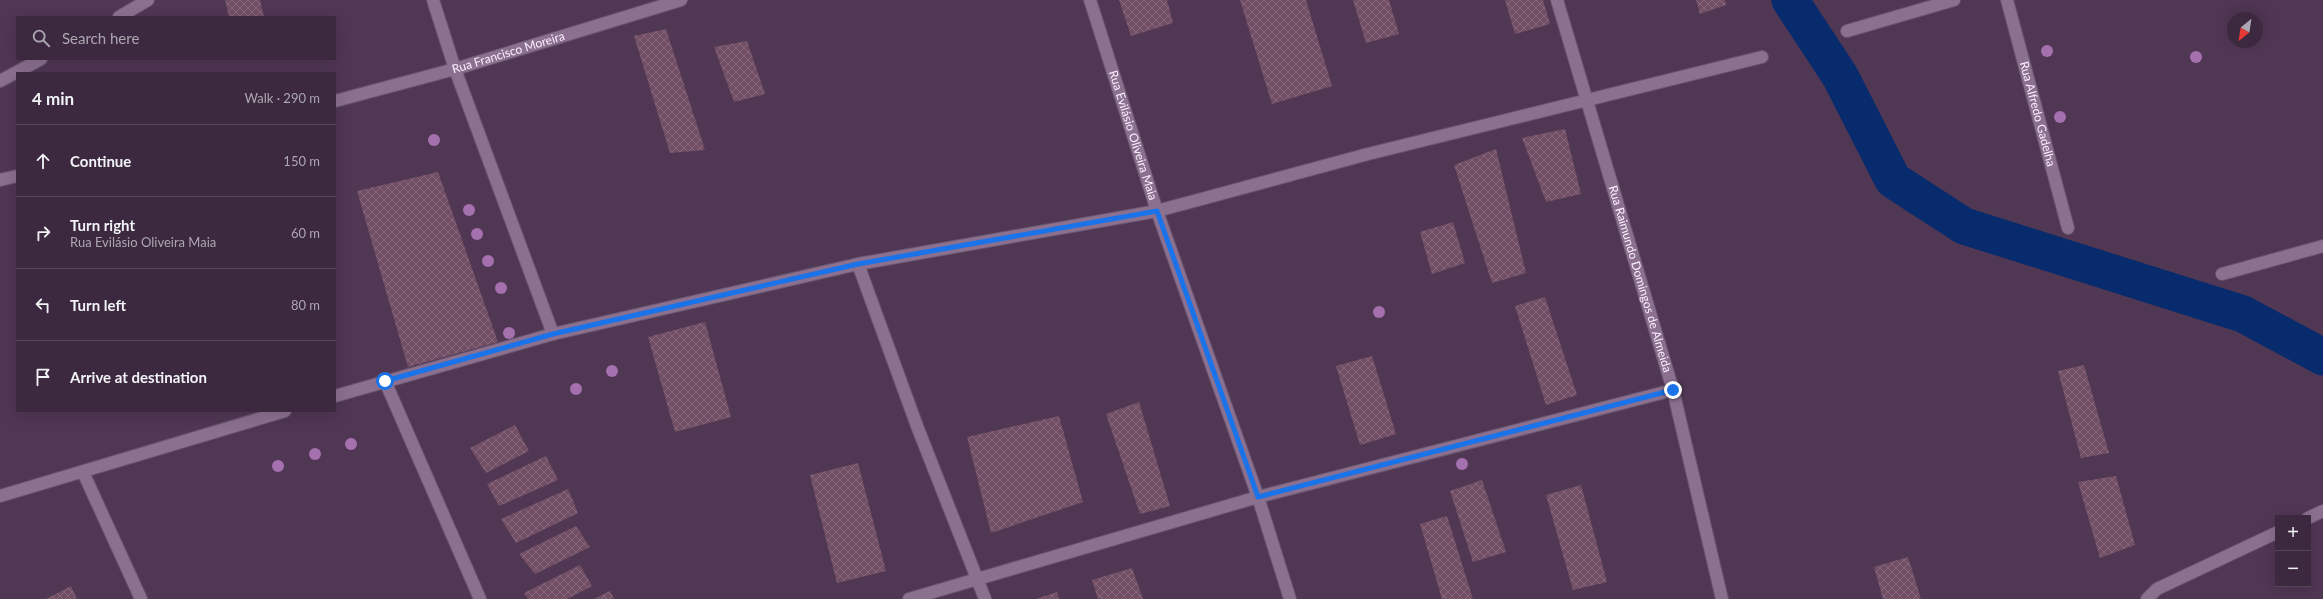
<!DOCTYPE html>
<meta charset="utf-8">
<style>
:root{--surface:#3c293f;--page:#433146;--text:#f1f3f6;--muted:#aca6b0;--line:#554559}
body{margin:0;font-family:Lato,sans-serif;background:var(--page);color:var(--text)}
.controls{position:absolute;right:12px;bottom:12px;display:grid;overflow:hidden;border-radius:0px;box-shadow:0 4px 16px #0002}
.controls button{width:36px;height:36px;display:grid;place-items:center;padding:0;border:0;border-bottom:1px solid var(--line);background:var(--surface);color:var(--text);font:20px sans-serif}
.compass{position:absolute;left:2227px;top:12px;width:36px;height:36px;border-radius:50%;background:var(--surface);box-shadow:0 4px 16px #0002;rotate:210deg}
.stop{position:absolute;width:12px;height:12px;margin:-9px;border:3px solid #1a73e8;border-radius:50%;background:#fff}
.stop.end{background:#1a73e8;border-color:#fff;box-shadow:0 1px 4px #0008}
.list{margin:0;padding:0;list-style:none}
h2{display:flex;justify-content:space-between;align-items:center;height:52px;margin:0;padding:0 16px;font-size:17px}
h2 small{font-size:13px;font-weight:400;color:var(--muted)}
.list li{display:grid;grid-template-columns:26px 1fr auto;gap:12px;align-items:center;box-sizing:border-box;height:72px;padding:0 16px;border-top:1px solid var(--line)}
.list b{display:block;font-size:15px;white-space:nowrap}
.list p{margin:0;font-size:13px;white-space:nowrap;color:var(--muted)}
.list em{font-size:13px;font-style:normal;color:var(--muted)}
.icon{flex:none;width:22px;height:22px;fill:none;stroke:currentColor;stroke-width:2;stroke-linecap:round;stroke-linejoin:round}
.map{position:relative;flex:none;width:2323px;height:599px;overflow:hidden}
.search{position:absolute;background:var(--surface);box-shadow:0 4px 16px #0002;left:16px;top:16px;width:320px;height:44px;display:flex;align-items:center;gap:10px;box-sizing:border-box;padding:0 14px;border-radius:0px;color:var(--muted);font-size:15px}
.panel{position:absolute;background:var(--surface);box-shadow:0 4px 16px #0002;left:16px;top:72px;width:320px;height:340px;border-radius:0px}
.map>svg:first-child{display:block}
.lines{fill:none;stroke-linecap:round;stroke-linejoin:round}
.canal{stroke:#072b6d;stroke-width:37}
.building{fill:url(#building-cross-hatch)}
.minor-casing{stroke:#68546c;stroke-width:14}
.minor{stroke:#8b7090;stroke-width:12}
.tree{fill:#a470ae}
.route{stroke:#1a73e8;stroke-width:5}
.labels{text-anchor:middle;stroke-width:4;stroke-linejoin:round;paint-order:stroke}
.street-label{font-size:12px;fill:#fbeffd;stroke:#2f2431}
</style>
<div class="map">
<svg width="2323" height="599" viewBox="0 0 2323 599">
<defs>
<pattern id="building-cross-hatch" width="8" height="8" patternUnits="userSpaceOnUse"><rect width="8" height="8" fill="#724e64"/><path d="M0 0l8 8M0 8l8-8" fill="none" stroke="#87687b"/></pattern>
</defs>
<rect width="100%" height="100%" fill="#503754"/>
<g class="lines">
<path class="canal" d="M1790,0L1840,76L1893,180L1964,226L2243,314L2323,357"/>
</g>
<path class="building" d="M225,0H260L264,17H229Z
M1119,0H1167L1173,23L1131,36Z
M1240,0H1306L1332,86L1272,104Z
M1353,0H1389L1399,34L1366,43Z
M1505,0H1543L1550,24L1515,34Z
M1696,0H1725L1726,5L1700,14Z
M666,29L705,150L670,153L634,36Z
M747,41L765,94L734,102L714,47Z
M1565,129L1581,194L1546,202L1522,138Z
M1496,149L1526,273L1492,283L1454,165Z
M438,172L498,342L408,367L357,191Z
M1453,222L1465,263L1432,274L1420,232Z
M1545,297L1577,395L1546,405L1515,306Z
M705,322L731,417L675,432L648,337Z
M1372,356L1396,434L1360,445L1336,366Z
M2084,365L2109,453L2081,458L2058,371Z
M1139,402L1170,506L1140,514L1106,414Z
M1059,416L1083,502L991,533L967,437Z
M515,425L529,451L486,473L470,448Z
M546,456L558,480L499,506L487,484Z
M858,463L886,571L837,583L810,475Z
M2116,476L2135,545L2100,558L2078,482Z
M1482,480L1506,552L1473,562L1450,491Z
M1581,485L1607,582L1573,590L1546,495Z
M568,489L578,513L516,543L501,519Z
M1447,516L1473,599H1442L1420,524Z
M576,526L590,547L535,574L519,554Z
M1908,557L1921,599H1883L1874,567Z
M580,565L592,586L567,599H528L524,593Z
M1132,568L1143,599H1098L1092,580Z
M71,586L77,599H46Z
M610,591L614,599H594Z
M1057,592L1059,599H1036Z"/>
<g class="lines">
<g class="minor-casing">
<g id="minor">
<path d="M433,0L455,69L553,334"/>
<path id="s1" d="M1090,0L1157,211L1258,497L1290,599"/>
<path id="s2" d="M1557,0L1673,390L1722,599"/>
<path id="s3" d="M2007,0L2068,228"/>
<path d="M119,17L148,0"/>
<path d="M1847,31L1954,0"/>
<path d="M0,81L41,59"/>
<path id="s4" d="M335,101L455,69L681,0"/>
<path d="M0,180L17,176"/>
<path d="M858,264L917,426L985,599"/>
<path d="M2222,274L2323,246"/>
<path d="M385,381L480,599"/>
<path d="M335,396L553,334L858,264L1157,211L1368,154L1762,57"/>
<path d="M83,472L141,599"/>
<path d="M0,496L285,411"/>
<path d="M2308,518L2323,511"/>
<path d="M909,599L1258,497L1673,390"/>
<path d="M2147,599L2157,589L2278,532"/>
</g>
</g>
<use href="#minor" class="minor"/>
</g>
<g class="tree">
<circle cx="2047" cy="51" r="6"/>
<circle cx="2196" cy="57" r="6"/>
<circle cx="2060" cy="117" r="6"/>
<circle cx="434" cy="140" r="6"/>
<circle cx="469" cy="210" r="6"/>
<circle cx="477" cy="234" r="6"/>
<circle cx="488" cy="261" r="6"/>
<circle cx="501" cy="288" r="6"/>
<circle cx="1379" cy="312" r="6"/>
<circle cx="509" cy="333" r="6"/>
<circle cx="612" cy="371" r="6"/>
<circle cx="576" cy="389" r="6"/>
<circle cx="351" cy="444" r="6"/>
<circle cx="315" cy="454" r="6"/>
<circle cx="1462" cy="464" r="6"/>
<circle cx="278" cy="466" r="6"/>
</g>
<g class="lines">
<path class="route" d="M385,381L553,334L858,264L1157,211L1258,497L1673,390"/>
</g>
<g class="labels">
<g class="street-label">
<text dy="4" stroke="none"><textPath href="#s4" startOffset="180">Rua Francisco Moreira</textPath></text>
<text dy="4" stroke="none"><textPath href="#s3" startOffset="118">Rua Alfredo Gadelha</textPath></text>
<text dy="4" stroke="none"><textPath href="#s1" startOffset="142">Rua Evilásio Oliveira Maia</textPath></text>
<text dy="4" stroke="none"><textPath href="#s2" startOffset="291">Rua Raimundo Domingos de Almeida</textPath></text>
</g>
</g>
</svg>
<div class="controls">
<button>+</button>
<button>−</button>
</div>
<svg class="compass" viewBox="-18 -18 36 36"><path d="M0-13l5 13h-10z" fill="#e53935"/><path d="M0 13l5-13h-10z" fill="#aca6b0"/></svg>
<div class="stop" style="left:385px;top:381px"></div>
<div class="stop end" style="left:1673px;top:390px"></div>
<div class="search"><svg class="icon" aria-label="search" viewBox="0 0 24 24"><circle cx="10" cy="10" r="6"/><path d="M15 15l6 6"/></svg>Search here</div>
<section class="panel">
<h2>4 min<small>Walk · 290 m</small></h2>
<ul class="list">
<li><svg class="icon" aria-label="ahead" viewBox="0 0 24 24"><path d="M12 20V5M6 11l6-6 6 6"/></svg><div><b>Continue</b></div><em>150 m</em></li>
<li><svg class="icon" aria-label="right" viewBox="0 0 24 24"><path d="M7 20v-9h11M14 6l5 5-5 5"/></svg><div><b>Turn right</b><p>Rua Evilásio Oliveira Maia</p></div><em>60 m</em></li>
<li><svg class="icon" aria-label="left" viewBox="0 0 24 24"><path d="M17 20v-9H6M10 6l-5 5 5 5"/></svg><div><b>Turn left</b></div><em>80 m</em></li>
<li><svg class="icon" aria-label="arrive" viewBox="0 0 24 24"><path d="M6 21V4h12l-3 4 3 4H6"/></svg><div><b>Arrive at destination</b></div></li>
</ul>
</section>
</div>
